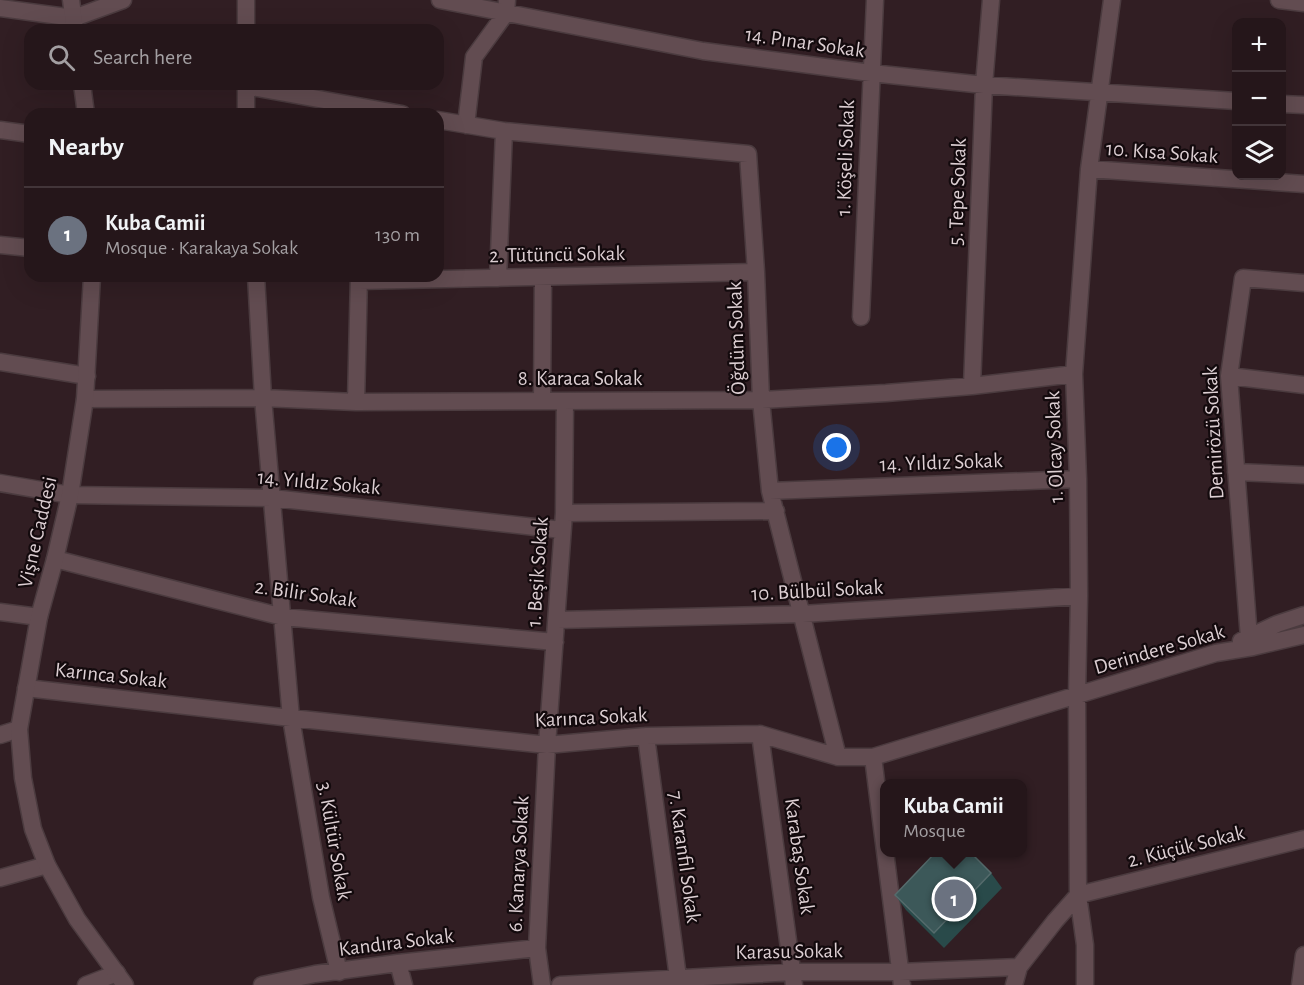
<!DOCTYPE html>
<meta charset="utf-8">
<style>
:root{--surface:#25161a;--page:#2d1f23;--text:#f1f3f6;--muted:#a39fa2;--line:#423539;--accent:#ea580c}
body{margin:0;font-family:"Alegreya Sans",sans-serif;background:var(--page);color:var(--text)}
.controls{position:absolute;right:18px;top:18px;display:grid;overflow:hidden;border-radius:12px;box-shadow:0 6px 24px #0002}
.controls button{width:54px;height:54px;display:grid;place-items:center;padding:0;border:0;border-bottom:2px solid var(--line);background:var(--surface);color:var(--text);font:30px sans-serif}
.you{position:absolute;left:837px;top:448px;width:21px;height:21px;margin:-15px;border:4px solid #fff;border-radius:50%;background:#1a73e8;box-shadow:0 0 0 9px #1a73e833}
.badge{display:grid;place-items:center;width:39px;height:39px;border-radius:50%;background:var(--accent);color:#fff;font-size:20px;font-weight:700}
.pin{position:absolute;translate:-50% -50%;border:3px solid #fff;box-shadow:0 2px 6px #0006}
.popup{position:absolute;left:880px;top:779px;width:147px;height:78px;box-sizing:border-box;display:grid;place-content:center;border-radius:12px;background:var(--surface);filter:drop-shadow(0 2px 4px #0005);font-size:20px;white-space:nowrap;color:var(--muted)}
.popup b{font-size:22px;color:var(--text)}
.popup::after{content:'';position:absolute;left:50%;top:100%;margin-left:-12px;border:12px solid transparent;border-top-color:var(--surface)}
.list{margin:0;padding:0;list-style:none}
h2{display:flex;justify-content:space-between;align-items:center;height:78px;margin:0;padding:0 24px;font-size:26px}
h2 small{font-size:20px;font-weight:400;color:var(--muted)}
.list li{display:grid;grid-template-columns:39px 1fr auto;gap:18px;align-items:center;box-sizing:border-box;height:96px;padding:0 24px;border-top:2px solid var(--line)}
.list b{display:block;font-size:22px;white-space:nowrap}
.list p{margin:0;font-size:20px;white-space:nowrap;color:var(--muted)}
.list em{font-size:20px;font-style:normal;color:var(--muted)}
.icon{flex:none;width:33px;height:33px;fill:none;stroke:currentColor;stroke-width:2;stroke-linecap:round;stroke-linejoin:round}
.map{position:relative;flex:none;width:1304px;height:985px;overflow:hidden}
.search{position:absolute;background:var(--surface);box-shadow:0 6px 24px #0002;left:24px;top:24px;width:420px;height:66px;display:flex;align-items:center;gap:15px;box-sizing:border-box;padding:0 21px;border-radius:18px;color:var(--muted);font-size:22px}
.panel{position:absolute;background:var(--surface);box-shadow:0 6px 24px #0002;left:24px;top:108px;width:420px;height:174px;border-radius:18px}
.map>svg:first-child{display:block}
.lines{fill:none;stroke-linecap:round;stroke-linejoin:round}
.minor-casing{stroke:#4b3b3f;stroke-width:19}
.secondary-casing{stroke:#4b3b3f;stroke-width:19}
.minor{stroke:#624c51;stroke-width:16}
.secondary{stroke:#624c51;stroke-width:16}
.wall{fill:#294a4a}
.building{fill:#3c5859;stroke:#556b6c;stroke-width:1.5}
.labels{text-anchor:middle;stroke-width:4.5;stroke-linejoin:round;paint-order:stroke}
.street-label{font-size:21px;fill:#dcced2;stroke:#130a0d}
</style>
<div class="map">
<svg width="1304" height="985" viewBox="0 0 1304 985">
<rect width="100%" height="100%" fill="#311e23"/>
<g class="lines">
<g class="minor-casing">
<path id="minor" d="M440,0L703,51L871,73L984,85L1236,101
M1279,0L1304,3
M0,8L74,18L123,0
M246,30V0
M246,84V114
M246,86L402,114
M1282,104L1304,105
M438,120L504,131L748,154L756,272L761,400L770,491L838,757
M466,125L474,57L506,13L507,0
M0,130L30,134
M1089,169L1304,184
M0,245L30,248
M256,276L263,398L291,718L321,897L339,972
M498,278L504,131
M359,281L756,272
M861,317L875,0
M0,362L87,376
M1229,376L1304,385
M972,386L984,85L991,0
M85,399L263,398L356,402L761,400L886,393L972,386L1074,374
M542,400L543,278
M356,402L359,276
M1236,472L1304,475
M0,483L70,495L272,498L562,530
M770,491L1078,479
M564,513L776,511
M55,559L283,617L555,642
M0,612L39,617
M557,620L803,614L1079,596
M1241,641L1277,624L1304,615
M1253,647L1249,638L1229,376L1243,278L1304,283
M26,688L291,718L547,745L646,736L760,734L838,757H873L1216,653L1253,647L1304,635
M760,734L794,985
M0,735L19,729
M646,736L679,985
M873,757L902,985
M0,878L47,865
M1078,895L1304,839
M398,963L404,985
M86,985L117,973
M262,985L315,974L398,963L537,948
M542,985L537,948L547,745L564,513L565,401
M560,985L793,972H900L1019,967
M1014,985L1019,967L1055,921L1078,895
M1085,985V945L1078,895L1077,696L1079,596L1078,479L1074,374L1089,169L1112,0
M1300,985L1304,955"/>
</g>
<g class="secondary-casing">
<path id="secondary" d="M71,0L75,30
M82,84L86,114
M92,276L85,399L70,495L55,559L39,617L19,729L23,778L33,829L47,865L77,919L125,985"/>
</g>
<use href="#minor" class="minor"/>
<use href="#secondary" class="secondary"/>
</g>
<path class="wall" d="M991,873L1002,888L944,948L906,910L895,895Z"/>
<path class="building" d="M936,852H970L991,873L934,933L895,895Z"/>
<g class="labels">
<g class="street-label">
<text transform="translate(805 42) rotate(8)" y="7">14. Pınar Sokak</text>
<text transform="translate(1162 152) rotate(4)" y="7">10. Kısa Sokak</text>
<text transform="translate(845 158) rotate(-88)" y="7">1. Köşeli Sokak</text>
<text transform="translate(957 192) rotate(-88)" y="7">5. Tepe Sokak</text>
<text transform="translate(557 254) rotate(-1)" y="7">2. Tütüncü Sokak</text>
<text transform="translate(736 338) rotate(-92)" y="7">Öğdüm Sokak</text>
<text x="580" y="385">8. Karaca Sokak</text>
<text transform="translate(1213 433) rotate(-93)" y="7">Demirözü Sokak</text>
<text transform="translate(1054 447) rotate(-92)" y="7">1. Olcay Sokak</text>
<text transform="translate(941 462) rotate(-2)" y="7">14. Yıldız Sokak</text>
<text transform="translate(319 482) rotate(5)" y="7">14. Yıldız Sokak</text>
<text transform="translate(37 532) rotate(-77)" y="7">Vişne Caddesi</text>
<text transform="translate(537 572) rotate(-86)" y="7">1. Beşik Sokak</text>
<text transform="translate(817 590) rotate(-3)" y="7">10. Bülbül Sokak</text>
<text transform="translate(306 593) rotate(8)" y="7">2. Bilir Sokak</text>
<text transform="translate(1159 649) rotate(-16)" y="7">Derindere Sokak</text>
<text transform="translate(111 675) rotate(6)" y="7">Karınca Sokak</text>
<text transform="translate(591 717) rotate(-3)" y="7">Karınca Sokak</text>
<text transform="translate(335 841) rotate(80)" y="7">3. Kültür Sokak</text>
<text transform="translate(1186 846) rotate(-14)" y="7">2. Küçük Sokak</text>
<text transform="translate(800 856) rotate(82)" y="7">Karabaş Sokak</text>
<text transform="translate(685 857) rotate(82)" y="7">7. Karanfil Sokak</text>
<text transform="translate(518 864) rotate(-87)" y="7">6. Kanarya Sokak</text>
<text transform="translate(396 942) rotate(-7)" y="7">Kandıra Sokak</text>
<text transform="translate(789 951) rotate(-1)" y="7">Karasu Sokak</text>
</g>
</g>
</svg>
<div class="controls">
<button>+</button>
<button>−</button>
<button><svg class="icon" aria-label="layers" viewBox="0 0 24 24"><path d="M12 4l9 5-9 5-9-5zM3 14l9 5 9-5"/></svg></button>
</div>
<div class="you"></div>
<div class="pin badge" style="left:954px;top:899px;background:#6b7280">1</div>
<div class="popup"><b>Kuba Camii</b>Mosque</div>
<div class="search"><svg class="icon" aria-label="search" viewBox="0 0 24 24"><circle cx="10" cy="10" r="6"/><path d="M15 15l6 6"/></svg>Search here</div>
<section class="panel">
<h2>Nearby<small></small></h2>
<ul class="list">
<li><span class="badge" style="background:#6b7280">1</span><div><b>Kuba Camii</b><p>Mosque · Karakaya Sokak</p></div><em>130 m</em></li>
</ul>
</section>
</div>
